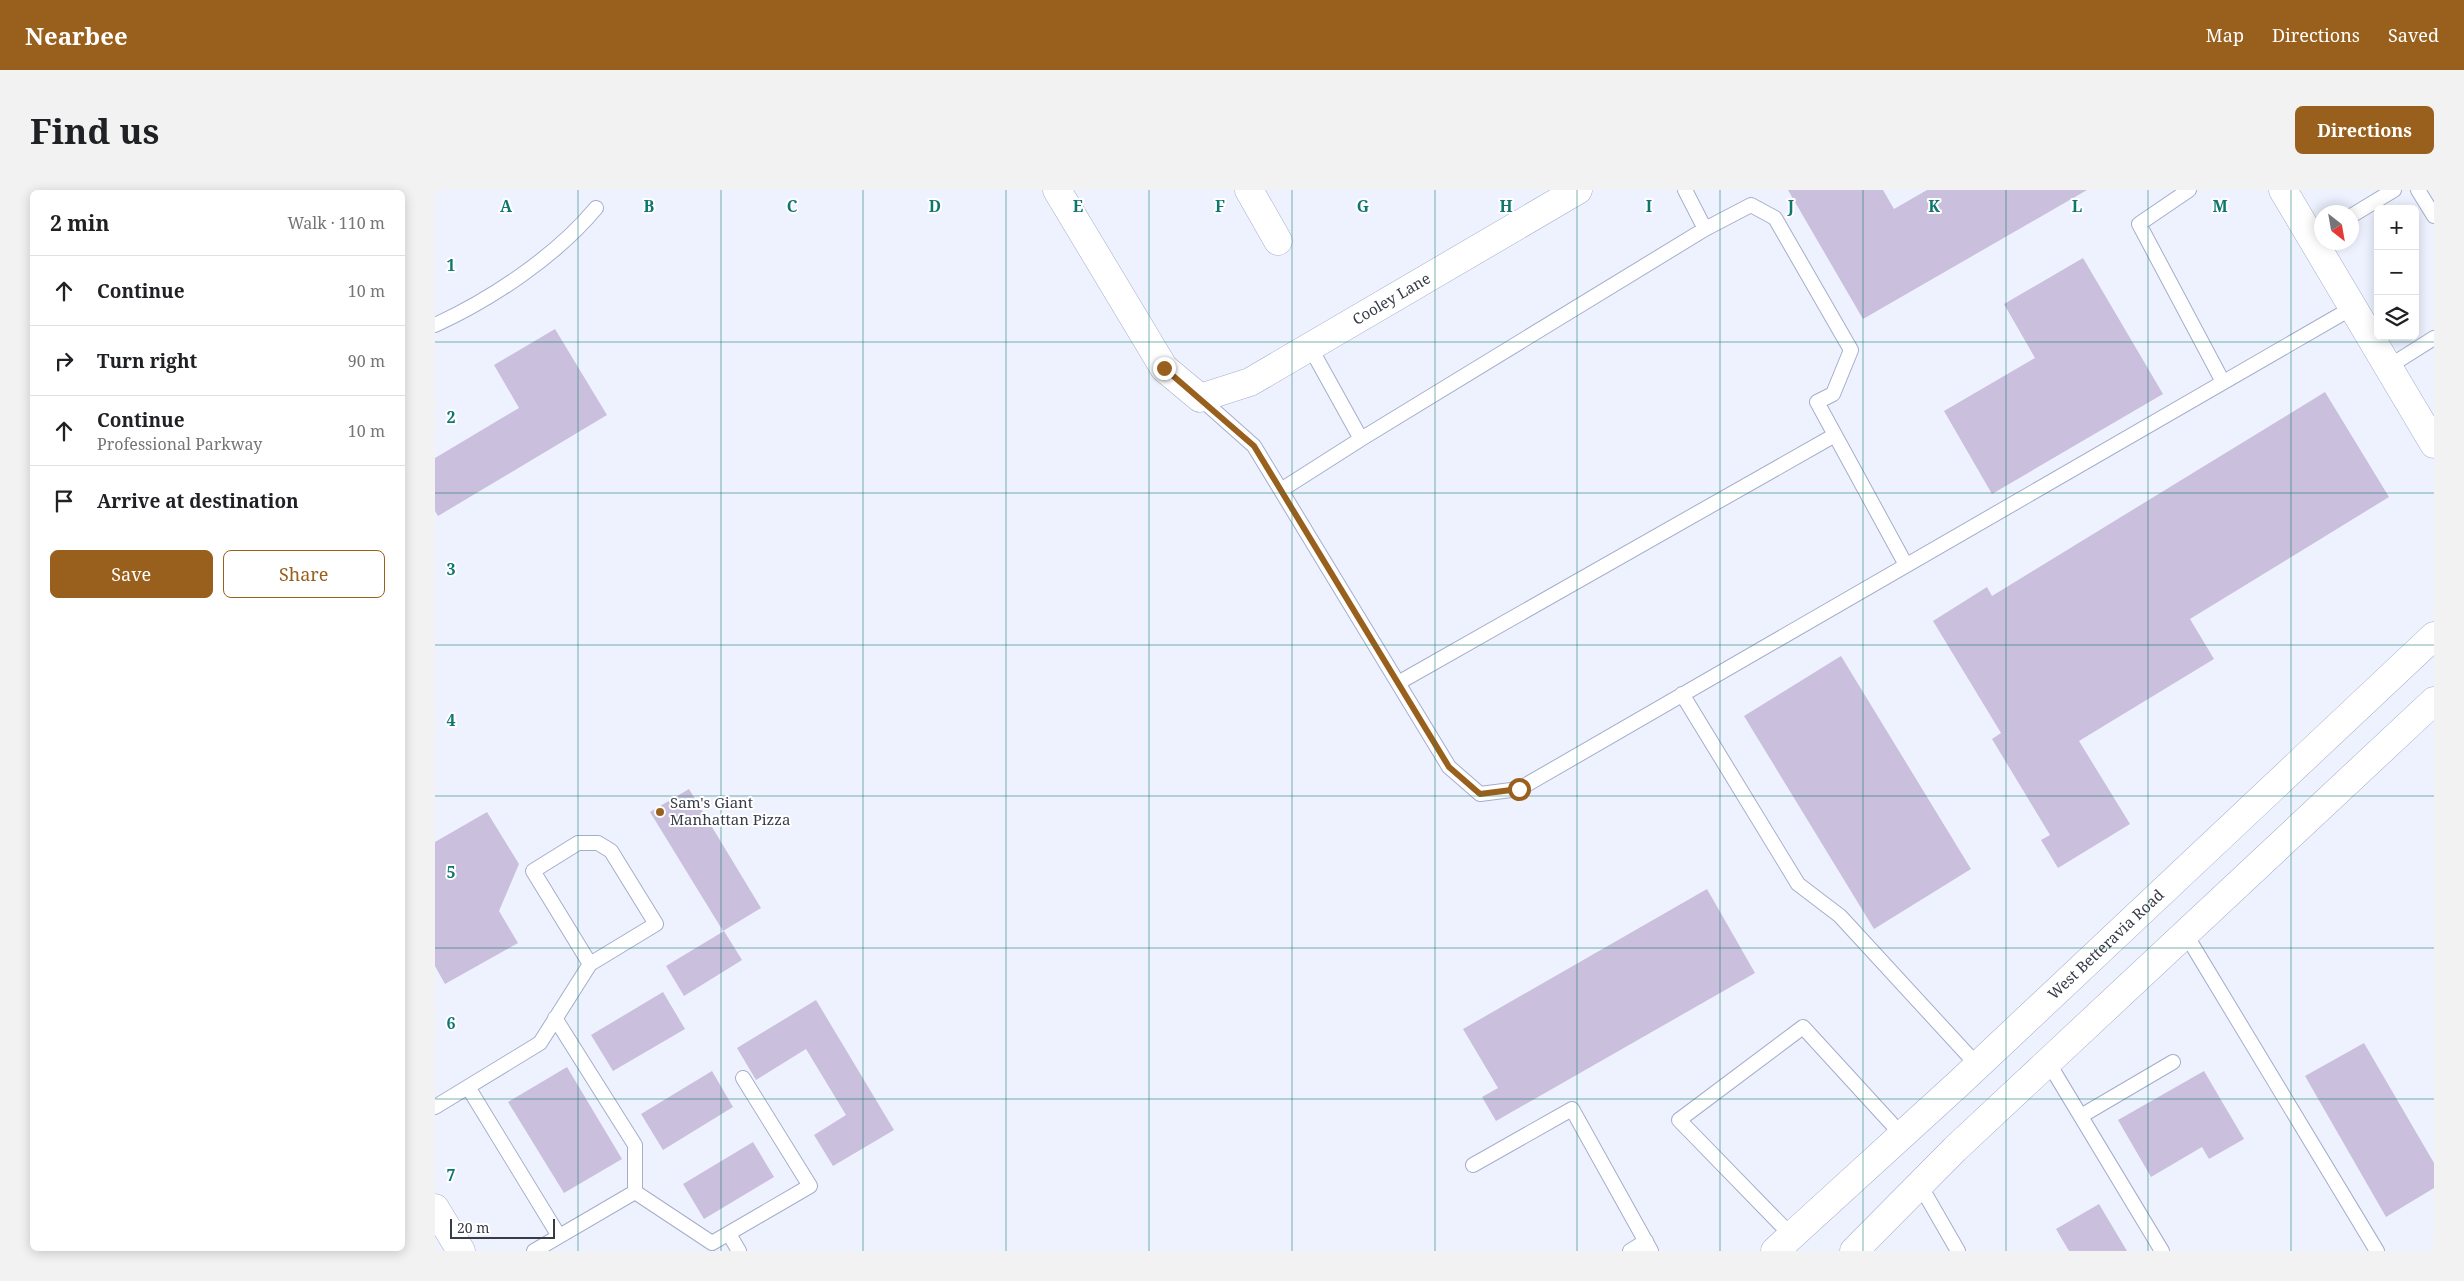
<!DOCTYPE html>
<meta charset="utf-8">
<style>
:root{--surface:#fff;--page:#f2f2f2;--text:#202124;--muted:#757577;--line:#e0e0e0;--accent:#99601d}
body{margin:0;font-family:"Noto Serif",serif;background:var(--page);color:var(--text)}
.controls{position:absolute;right:15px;top:15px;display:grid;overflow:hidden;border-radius:8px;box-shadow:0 2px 12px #0003}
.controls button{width:45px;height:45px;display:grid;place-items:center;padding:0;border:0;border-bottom:1px solid var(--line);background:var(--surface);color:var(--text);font:25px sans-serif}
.compass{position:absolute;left:1879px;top:15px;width:45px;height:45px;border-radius:50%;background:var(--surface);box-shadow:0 2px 12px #0003;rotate:149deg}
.scale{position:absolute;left:15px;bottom:12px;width:105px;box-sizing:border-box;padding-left:5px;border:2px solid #383c48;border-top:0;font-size:14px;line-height:18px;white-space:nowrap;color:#383c48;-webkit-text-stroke:4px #fff;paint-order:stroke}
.stop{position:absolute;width:15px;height:15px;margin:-11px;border:4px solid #99601d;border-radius:50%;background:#fff}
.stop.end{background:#99601d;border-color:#fff;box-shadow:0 1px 5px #0008}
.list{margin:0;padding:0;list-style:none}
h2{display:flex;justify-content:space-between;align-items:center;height:65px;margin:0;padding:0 20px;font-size:21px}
h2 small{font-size:16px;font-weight:400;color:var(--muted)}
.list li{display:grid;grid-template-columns:32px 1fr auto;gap:15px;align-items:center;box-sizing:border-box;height:70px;padding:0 20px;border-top:1px solid var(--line)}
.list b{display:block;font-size:19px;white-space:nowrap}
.list p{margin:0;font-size:16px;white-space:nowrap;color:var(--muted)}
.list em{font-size:16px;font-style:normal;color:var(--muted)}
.actions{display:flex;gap:10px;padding:15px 20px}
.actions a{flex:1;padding:11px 0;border:1px solid var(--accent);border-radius:8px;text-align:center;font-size:18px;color:var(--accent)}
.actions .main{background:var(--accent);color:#fff}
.icon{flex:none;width:28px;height:28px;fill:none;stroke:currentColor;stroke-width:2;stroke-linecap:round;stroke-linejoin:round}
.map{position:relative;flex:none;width:1999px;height:1061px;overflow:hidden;border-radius:8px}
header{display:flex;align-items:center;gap:30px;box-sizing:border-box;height:70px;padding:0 25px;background:var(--accent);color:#fff}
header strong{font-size:24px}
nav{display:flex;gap:28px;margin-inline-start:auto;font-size:18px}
.intro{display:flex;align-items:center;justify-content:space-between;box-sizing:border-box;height:120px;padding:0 30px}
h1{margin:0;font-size:35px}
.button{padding:12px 22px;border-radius:8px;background:var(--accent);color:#fff;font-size:18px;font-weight:700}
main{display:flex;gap:30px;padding:0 30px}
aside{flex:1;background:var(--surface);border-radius:8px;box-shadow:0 2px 12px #0003}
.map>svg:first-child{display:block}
.building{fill:#cabfdc}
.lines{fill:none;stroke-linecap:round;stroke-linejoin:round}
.lane-casing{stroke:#a5adcb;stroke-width:16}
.street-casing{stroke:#a5adcb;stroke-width:29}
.secondary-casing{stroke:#a5adcb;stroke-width:29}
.highway-casing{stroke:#a5adcb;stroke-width:29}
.lane{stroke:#fff;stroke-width:14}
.street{stroke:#fff;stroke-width:28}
.secondary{stroke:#fff;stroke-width:28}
.highway{stroke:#fff;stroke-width:28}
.route{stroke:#99601d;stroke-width:6}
.grid{fill:none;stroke:#0f766e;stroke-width:1;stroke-opacity:0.55}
.poi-dot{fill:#99601d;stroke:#fff;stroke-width:2}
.labels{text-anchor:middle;stroke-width:4;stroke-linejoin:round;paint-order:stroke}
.street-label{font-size:15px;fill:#383c48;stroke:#fff}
.poi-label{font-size:15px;fill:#383c48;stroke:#fff;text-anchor:start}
.grid-label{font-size:16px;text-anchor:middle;font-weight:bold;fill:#0f766e;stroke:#fff;stroke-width:4;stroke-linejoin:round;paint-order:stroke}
</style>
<header>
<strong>Nearbee</strong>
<nav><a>Map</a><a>Directions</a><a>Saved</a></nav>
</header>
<div class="intro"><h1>Find us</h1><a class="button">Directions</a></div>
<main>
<aside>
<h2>2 min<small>Walk · 110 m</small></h2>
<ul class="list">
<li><svg class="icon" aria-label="ahead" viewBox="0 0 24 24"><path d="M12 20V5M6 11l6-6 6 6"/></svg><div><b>Continue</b></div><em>10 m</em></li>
<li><svg class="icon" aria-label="right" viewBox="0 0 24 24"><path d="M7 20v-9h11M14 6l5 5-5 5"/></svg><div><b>Turn right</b></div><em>90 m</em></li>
<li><svg class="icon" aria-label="ahead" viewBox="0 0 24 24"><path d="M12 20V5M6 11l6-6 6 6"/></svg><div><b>Continue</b><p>Professional Parkway</p></div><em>10 m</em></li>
<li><svg class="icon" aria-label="arrive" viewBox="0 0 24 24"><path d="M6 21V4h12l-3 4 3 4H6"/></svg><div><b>Arrive at destination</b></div></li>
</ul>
<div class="actions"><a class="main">Save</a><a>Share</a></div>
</aside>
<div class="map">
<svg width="1999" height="1061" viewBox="0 0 1999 1061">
<rect width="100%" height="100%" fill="#eef2ff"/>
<path class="building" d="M1353,0H1448L1459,19L1492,0H1652L1428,129Z
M1648,68L1728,204L1557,304L1509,221L1600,168L1569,114Z
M120,139L172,225L3,326L0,321V268L84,218L59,175Z
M1890,202L1954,307L1755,429L1779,469L1644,551L1695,634L1623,678L1606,650L1615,645L1557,549L1566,543L1498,431L1552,397L1557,406Z
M1406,466L1536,679L1439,739L1309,526Z
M254,599L326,718L288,741L215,622Z
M52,622L84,674L64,721L83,753L10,794L0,776V652Z
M1272,699L1320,783L1061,931L1047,907L1063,898L1028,839Z
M289,741L307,770L249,806L231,776Z
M228,802L250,839L178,881L156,845Z
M381,810L459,940L398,976L379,945L411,925L371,859L321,890L302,858Z
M1929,853L1999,973V998L1951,1027L1870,886Z
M132,877L187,969L129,1003L73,912Z
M277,881L298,917L228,960L206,924Z
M1769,881L1809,949L1774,969L1767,957L1716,987L1683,930Z
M318,952L339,987L269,1029L248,994Z
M1664,1014L1692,1061H1634L1621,1039Z"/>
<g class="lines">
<g class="lane-casing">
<path id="lane" d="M1250,0L1270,39L1316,15L1340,28L1416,160L1398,204L1382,212L1471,375
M1754,0L1704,34L1788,192
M1983,0L1999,26
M1916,26L1959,0
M0,135C57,109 121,66 161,18
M1953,177L1999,148
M765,208L819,256L1014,577L1045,604L1084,599L1917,118
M926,249L1270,39
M846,300L926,249L875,157
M963,493L1400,245
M1247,504L1363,694L1405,726L1543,876
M1750,743L1942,1061
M120,828L200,955V1002
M1613,872L1727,1061
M33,897L124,1046
M0,917L105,853L155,774L221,734L176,661L163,653H143L98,681L155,774
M1646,926L1738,872
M1038,975L1137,919L1216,1061
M1485,995L1523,1061
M294,1044L304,1061
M1357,1046L1244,930L1368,837L1467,945
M99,1061L200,1002L277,1053L375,996L308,888
M1195,1061L1211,1051"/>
</g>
<g class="street-casing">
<g id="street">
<path id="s1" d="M622,0L729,178L765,208L815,192L1143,0"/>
<path d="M814,0L843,51"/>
<path d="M1848,0L1999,254"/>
</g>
</g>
<g class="secondary-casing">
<g id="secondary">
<path id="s2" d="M1340,1061L1523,894L1999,446"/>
<path d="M1419,1061L1520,959L1999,511"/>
</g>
</g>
<g class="highway-casing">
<path id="highway" d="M0,1018L26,1061"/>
</g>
<use href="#lane" class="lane"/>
<use href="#street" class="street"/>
<use href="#secondary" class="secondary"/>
<use href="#highway" class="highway"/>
</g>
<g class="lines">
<path class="route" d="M729,178L819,256L1014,577L1045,604L1084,599"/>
</g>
<path class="grid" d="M143,0V1061M286,0V1061M428,0V1061M571,0V1061M714,0V1061M857,0V1061M1000,0V1061M1142,0V1061M1285,0V1061M1428,0V1061M1571,0V1061M1713,0V1061M1856,0V1061M0,152H1999M0,303H1999M0,455H1999M0,606H1999M0,758H1999M0,909H1999"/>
<circle class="poi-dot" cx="225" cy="622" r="5"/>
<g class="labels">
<g class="street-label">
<text dy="5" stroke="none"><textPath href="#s1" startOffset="471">Cooley Lane</textPath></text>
<text dy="5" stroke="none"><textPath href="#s2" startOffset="451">West Betteravia Road</textPath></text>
</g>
<g class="poi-label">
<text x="235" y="618">Sam's Giant<tspan x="235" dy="17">Manhattan Pizza</tspan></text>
</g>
</g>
<g class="grid-label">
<text x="71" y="22">A</text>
<text x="214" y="22">B</text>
<text x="357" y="22">C</text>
<text x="500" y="22">D</text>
<text x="643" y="22">E</text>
<text x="785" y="22">F</text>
<text x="928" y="22">G</text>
<text x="1071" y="22">H</text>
<text x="1214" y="22">I</text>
<text x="1356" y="22">J</text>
<text x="1499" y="22">K</text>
<text x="1642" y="22">L</text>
<text x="1785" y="22">M</text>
<text x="16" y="81">1</text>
<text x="16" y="233">2</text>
<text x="16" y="385">3</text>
<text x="16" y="536">4</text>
<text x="16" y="688">5</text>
<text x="16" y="839">6</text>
<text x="16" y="991">7</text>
</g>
</svg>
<div class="controls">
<button>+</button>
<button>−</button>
<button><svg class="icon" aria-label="layers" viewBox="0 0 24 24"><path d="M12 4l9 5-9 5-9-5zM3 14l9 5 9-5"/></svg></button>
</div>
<svg class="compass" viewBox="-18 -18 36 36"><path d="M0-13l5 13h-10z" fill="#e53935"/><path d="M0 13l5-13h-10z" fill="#757577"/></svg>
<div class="scale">20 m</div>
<div class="stop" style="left:1084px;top:599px"></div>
<div class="stop end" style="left:729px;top:178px"></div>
</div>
</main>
